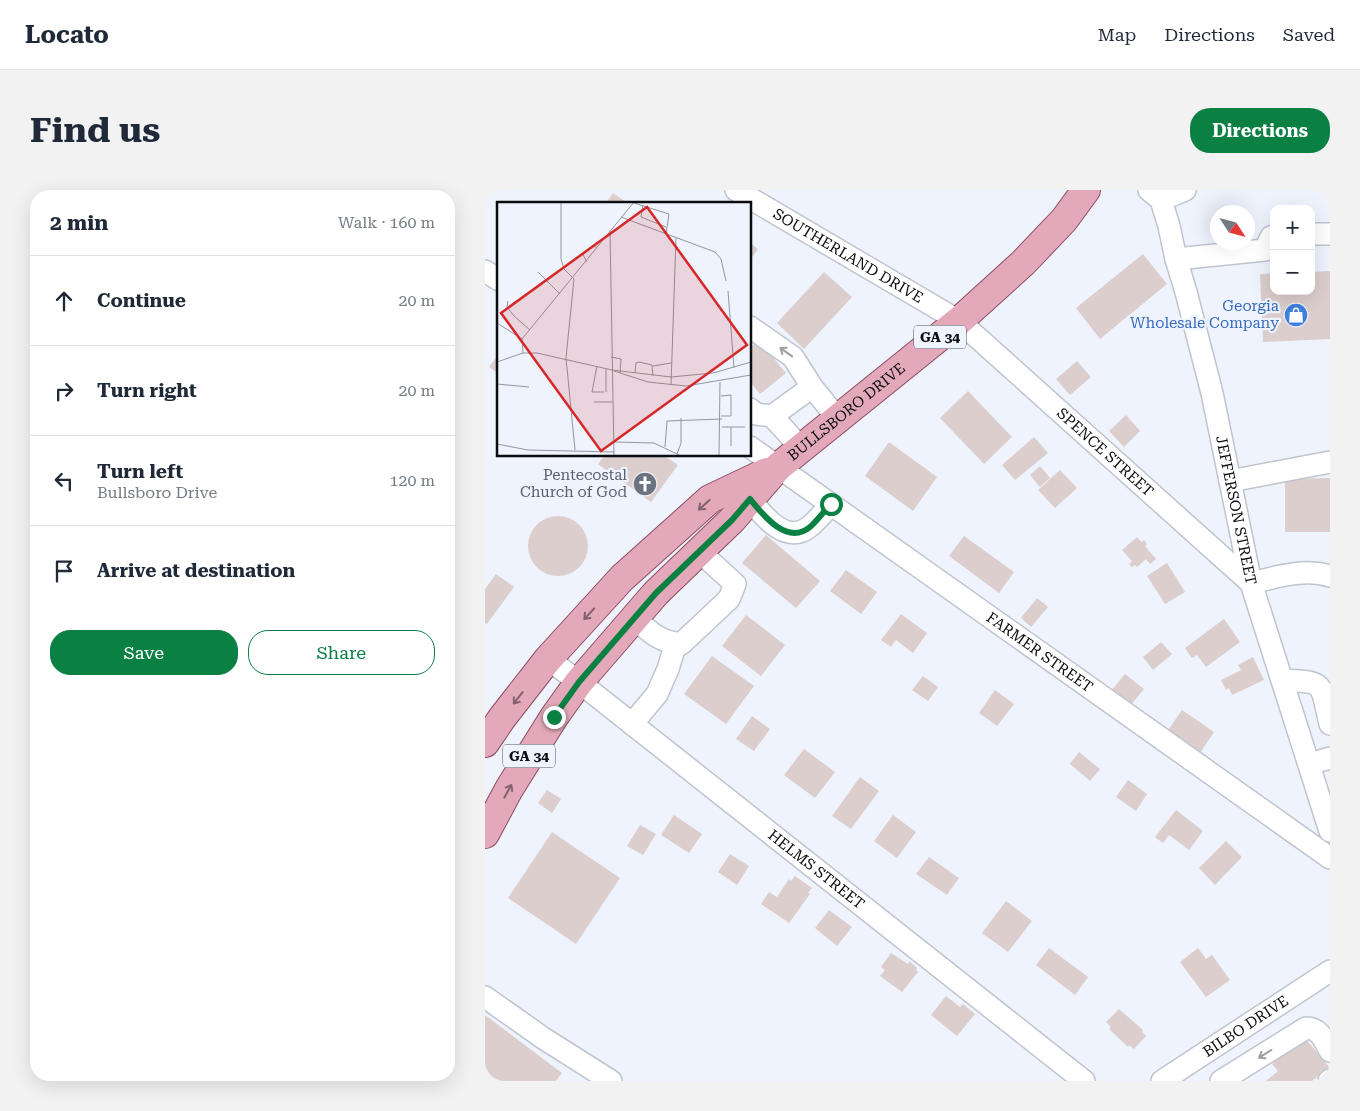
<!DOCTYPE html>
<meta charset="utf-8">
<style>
:root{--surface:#fff;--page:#f2f2f3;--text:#1f2937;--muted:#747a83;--line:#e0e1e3;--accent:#0b8043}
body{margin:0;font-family:"Roboto Serif",serif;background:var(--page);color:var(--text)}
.controls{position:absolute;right:15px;top:15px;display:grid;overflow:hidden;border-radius:10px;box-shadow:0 5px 20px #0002}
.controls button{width:45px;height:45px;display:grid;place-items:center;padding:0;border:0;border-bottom:1px solid var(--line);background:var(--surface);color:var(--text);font:25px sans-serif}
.compass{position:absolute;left:725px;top:15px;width:45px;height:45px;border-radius:50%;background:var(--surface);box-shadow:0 5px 20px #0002;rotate:126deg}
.stop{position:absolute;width:15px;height:15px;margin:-11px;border:4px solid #0b8043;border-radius:50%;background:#fff}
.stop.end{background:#0b8043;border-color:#fff;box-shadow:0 1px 5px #0008}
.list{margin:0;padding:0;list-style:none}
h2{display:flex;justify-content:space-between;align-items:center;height:65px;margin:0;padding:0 20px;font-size:21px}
h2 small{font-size:16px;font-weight:400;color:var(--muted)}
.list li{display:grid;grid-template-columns:32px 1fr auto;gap:15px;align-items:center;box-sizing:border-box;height:90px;padding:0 20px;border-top:1px solid var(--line)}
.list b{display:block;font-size:19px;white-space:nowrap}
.list p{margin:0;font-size:16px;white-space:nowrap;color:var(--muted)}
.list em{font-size:16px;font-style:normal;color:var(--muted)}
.actions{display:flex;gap:10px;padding:15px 20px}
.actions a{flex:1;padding:11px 0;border:1px solid var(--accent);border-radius:20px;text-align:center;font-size:18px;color:var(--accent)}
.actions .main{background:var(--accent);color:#fff}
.icon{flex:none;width:28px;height:28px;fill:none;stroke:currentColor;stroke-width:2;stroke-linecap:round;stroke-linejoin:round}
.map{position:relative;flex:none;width:845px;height:891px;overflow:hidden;border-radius:20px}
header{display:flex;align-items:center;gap:30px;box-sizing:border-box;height:70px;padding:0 25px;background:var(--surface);border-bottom:1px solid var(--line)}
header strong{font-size:24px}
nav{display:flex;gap:28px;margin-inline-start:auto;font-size:18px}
.intro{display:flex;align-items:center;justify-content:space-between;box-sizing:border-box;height:120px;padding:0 30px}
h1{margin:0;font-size:35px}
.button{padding:12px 22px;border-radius:20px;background:var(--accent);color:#fff;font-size:18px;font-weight:700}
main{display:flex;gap:30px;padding:0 30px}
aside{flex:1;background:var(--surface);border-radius:20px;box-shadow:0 5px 20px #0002}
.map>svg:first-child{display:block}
.building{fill:#dbcecd}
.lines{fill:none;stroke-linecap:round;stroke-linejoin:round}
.minor-casing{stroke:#bfc4ce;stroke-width:24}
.major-casing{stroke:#8c4c61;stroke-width:30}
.minor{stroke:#fff;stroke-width:21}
.major{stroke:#e3a9ba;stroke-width:28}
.oneway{stroke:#9d9e9f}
.oneway2{stroke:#82626e}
.route{stroke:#0b8043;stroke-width:6}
.labels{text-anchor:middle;stroke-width:4.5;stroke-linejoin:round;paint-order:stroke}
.shield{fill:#eef3fd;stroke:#4f5157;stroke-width:1}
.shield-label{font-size:14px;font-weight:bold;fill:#0b0c10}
.street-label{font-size:15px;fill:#0b0c10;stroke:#eef3fd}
.shop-label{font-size:15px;fill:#366cbe;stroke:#eef3fd;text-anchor:end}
.worship-label{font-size:15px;fill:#5b616d;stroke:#eef3fd;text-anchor:end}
.inset-road{fill:none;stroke:#93979e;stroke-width:1}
.view{fill:#d62828;fill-opacity:0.15;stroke:#d62828;stroke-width:2.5}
.inset-edge{fill:none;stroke:#0b0c10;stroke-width:2.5}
</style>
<header>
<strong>Locato</strong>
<nav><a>Map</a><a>Directions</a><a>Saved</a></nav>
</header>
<div class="intro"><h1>Find us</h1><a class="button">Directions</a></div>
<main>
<aside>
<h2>2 min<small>Walk · 160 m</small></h2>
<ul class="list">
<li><svg class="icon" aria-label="ahead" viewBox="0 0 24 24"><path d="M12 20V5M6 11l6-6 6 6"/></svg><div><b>Continue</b></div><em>20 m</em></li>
<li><svg class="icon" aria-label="right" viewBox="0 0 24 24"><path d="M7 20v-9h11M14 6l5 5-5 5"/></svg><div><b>Turn right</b></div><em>20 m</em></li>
<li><svg class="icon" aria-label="left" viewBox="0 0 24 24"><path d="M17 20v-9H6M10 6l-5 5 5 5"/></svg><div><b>Turn left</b><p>Bullsboro Drive</p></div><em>120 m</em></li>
<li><svg class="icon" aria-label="arrive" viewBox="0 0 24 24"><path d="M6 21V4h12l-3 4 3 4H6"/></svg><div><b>Arrive at destination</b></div></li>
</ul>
<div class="actions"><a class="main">Save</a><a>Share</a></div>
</aside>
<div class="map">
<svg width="845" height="891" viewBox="0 0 845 891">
<rect width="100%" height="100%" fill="#eef3fd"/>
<path class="building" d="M128,3L144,14H120Z
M265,53L273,59L265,70Z
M658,64L682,94L615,149L591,118Z
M845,81V149L778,152L775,84L789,83V101H826V82Z
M339,82L367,107L319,159L292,133Z
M274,151L301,183L275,204L265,192V158Z
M14,164V184L4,177Z
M592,171L606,187L585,205L571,189Z
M483,201L527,247L499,274L455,228Z
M641,225L655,241L639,257L624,241Z
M549,247L563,263L530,290L517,275Z
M404,252L452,287L428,321L380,286Z
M120,265H178L193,275L166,312L113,274Z
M555,276L565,288L555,297L545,285Z
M575,280L592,298L570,318L553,300Z
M845,288V342H800V289Z
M43 356a30 30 0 1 1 60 0a30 30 0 1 1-60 0Z
M281,345L335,391L311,418L257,373Z
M479,346L529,382L514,403L464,366Z
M652,347L657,352L659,350L662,354L660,356L671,369L665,374L661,369L652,377L650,375L647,377L644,374L647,371L637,360Z
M682,373L700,402L680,414L662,386Z
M361,380L392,402L376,424L345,401Z
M11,384L29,397L2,434L0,433V399Z
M552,408L563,417L546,437L536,428Z
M416,424L442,443L428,463L411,450L406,457L396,450Z
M261,425L300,455L276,486L237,456Z
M739,429L755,452L721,477L712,465L707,468L700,458Z
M676,452L687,464L668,480L658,467Z
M227,466L269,496L241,534L199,504Z
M768,467L779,490L747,505L744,498L741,500L736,490L756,480L753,475Z
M640,484L659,499L645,516L626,501Z
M438,486L453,497L443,511L427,500Z
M510,500L529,514L512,536L494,523Z
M697,520L729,542L713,566L681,543Z
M267,526L285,539L269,561L251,549Z
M319,559L350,582L330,608L299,585Z
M594,562L615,579L605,591L585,574Z
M375,587L394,601L366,639L347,626Z
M643,590L662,604L651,621L631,607Z
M62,600L76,609L67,623L53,613Z
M691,620L718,641L704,660L684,645L678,653L670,647Z
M189,625L217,644L204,663L176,645Z
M408,625L431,642L412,668L389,651Z
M155,635L171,644L158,665L142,656Z
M67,642L135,688L91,754L23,708Z
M741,651L757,667L730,695L714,678Z
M245,664L264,676L252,695L233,682Z
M444,667L474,688L462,705L431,684Z
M310,686L327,698L323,703L325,704L304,733L276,714L284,702L292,707L304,689L306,691Z
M521,711L547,731L523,762L497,743Z
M344,720L367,737L352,756L330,738Z
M564,758L603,787L590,805L551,775Z
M713,758L721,769L727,765L745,790L721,807L695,772Z
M406,763L423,774L424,771L432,778L431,780L433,782L417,802L395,786L400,780L396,777Z
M461,806L475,817L478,814L490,824L472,846L446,825Z
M634,819L658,840L657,842L661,846L649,859L644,855L643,857L624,839L626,837L621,832Z
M0,825L77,883L71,891H4L0,888Z
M820,848L844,877L827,891H781L793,881L787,874Z"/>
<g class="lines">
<g class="minor-casing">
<g id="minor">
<path id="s1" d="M251,0L474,131L766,393C791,387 820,378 845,386"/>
<path id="s2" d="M664,0L676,10L684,36L691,69L701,102L727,203L766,393L845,641"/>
<path d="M676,10L700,0"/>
<path d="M826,44H845"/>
<path d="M691,69L780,60L786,47L789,46"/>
<path d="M0,81L14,90"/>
<path d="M265,137L308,167L327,197L353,229"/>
<path d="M265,219L271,224L287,226L316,258"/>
<path d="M287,226L327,197"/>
<path id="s3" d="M265,257L845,668"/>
<path d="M745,291L845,272"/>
<path d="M257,298C270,316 298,358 324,337C332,331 339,322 346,314"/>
<path d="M150,428C164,442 175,452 196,454L244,409L250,394L215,362"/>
<path id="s4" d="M63,469L94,492L599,891"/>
<path d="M797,490C842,492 835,492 845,534"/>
<path d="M147,534L172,504L183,479L191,453"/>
<path d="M824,574L845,568"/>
<path d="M0,807L58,848L126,891"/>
<path id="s5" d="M677,891L845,781"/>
<path d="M736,891L821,838C835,838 839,850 845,861"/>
<path d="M844,891L845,890"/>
</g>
</g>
<g class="major-casing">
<g id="major">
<path d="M0,553L17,528L63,469L137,388L225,309L282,282"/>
<path id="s6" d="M0,644L24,599L69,527L94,492L171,403L247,330L293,277L474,131L538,73L579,30L601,0"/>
</g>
</g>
<use href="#minor" class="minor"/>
<use href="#major" class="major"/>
</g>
<defs><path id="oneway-shaft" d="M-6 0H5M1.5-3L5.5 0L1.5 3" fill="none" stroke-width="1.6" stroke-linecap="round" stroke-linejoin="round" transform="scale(1.25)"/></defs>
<g class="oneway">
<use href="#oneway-shaft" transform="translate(301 162) rotate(-144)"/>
<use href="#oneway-shaft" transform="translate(780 864) rotate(148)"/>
</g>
<g class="oneway2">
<use href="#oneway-shaft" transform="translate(219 315) rotate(138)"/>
<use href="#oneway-shaft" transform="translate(104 424) rotate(133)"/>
<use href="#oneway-shaft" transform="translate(33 508) rotate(128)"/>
<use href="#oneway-shaft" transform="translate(23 601) rotate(-61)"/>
</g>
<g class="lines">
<path class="route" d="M69,527L94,492L171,403L247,330L265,309C278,325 302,356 325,337C332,331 339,321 346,314"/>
</g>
<defs>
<g id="shop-disc" transform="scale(1.25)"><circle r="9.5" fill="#3f7fe0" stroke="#eef3fd"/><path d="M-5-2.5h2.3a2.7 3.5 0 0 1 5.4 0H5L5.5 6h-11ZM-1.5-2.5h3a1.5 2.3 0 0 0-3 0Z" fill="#fff"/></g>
<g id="church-disc" transform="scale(1.25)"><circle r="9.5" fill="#6b7280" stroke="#eef3fd"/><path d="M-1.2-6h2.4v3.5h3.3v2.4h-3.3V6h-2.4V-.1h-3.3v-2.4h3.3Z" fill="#fff"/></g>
</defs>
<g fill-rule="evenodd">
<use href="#shop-disc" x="811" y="125"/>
<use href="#church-disc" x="160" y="294"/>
</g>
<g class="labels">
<g class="shield">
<rect x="429" y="135.5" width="52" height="23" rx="4"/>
<rect x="18" y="554.5" width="52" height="23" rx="4"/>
</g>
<g class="shield-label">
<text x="455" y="152">GA 34</text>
<text x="44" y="571">GA 34</text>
</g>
<g class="street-label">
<text dy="5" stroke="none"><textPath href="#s1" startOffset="130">SOUTHERLAND DRIVE</textPath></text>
<text dy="5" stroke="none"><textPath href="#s6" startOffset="560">BULLSBORO DRIVE</textPath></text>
<text dy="5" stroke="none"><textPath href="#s1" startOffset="455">SPENCE STREET</textPath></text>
<text dy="5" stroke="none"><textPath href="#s2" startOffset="335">JEFFERSON STREET</textPath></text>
<text dy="5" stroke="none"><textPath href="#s3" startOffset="355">FARMER STREET</textPath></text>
<text dy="5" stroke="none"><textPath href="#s4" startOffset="341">HELMS STREET</textPath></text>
<text dy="5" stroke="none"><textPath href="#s5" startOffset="100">BILBO DRIVE</textPath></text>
</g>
<g class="shop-label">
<text x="794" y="121">Georgia<tspan x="794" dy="17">Wholesale Company</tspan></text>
</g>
<g class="worship-label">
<text x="142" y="290">Pentecostal<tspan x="142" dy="17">Church of God</tspan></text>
</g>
</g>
<g transform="translate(12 12)">
<rect width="254" height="254" fill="#eef3fd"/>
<path class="inset-road" d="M64,0V57L67,67L77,77L69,156L78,248M137,1L172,12L169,32M146,3L144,15L169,25M124,15L218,50L224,57L229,79M113,28L117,253M90,60L86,53L96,43L100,46M41,70L63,92M231,89L237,166M11,99L10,105L17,114L33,128M0,121L25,137M26,151L25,137L137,0M114,155L124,157L123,171M0,160L26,151H40L115,168L174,175L216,171L254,160M100,164L95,190H107M156,164L174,161M109,167V190M117,169L151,180L189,184L254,173M138,171L139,161L142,160L155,163L156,174M0,182L32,185M174,183L179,36M224,194L234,193V214H224M97,200H116M225,225H248M117,240L157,241L182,253M0,242L31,248L117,250M234,244V225M168,245L170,219L225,217M180,252L184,241V216M222,253L223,180"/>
<path class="view" d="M150,5L250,143L104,249L4,111Z"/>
<rect width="254" height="254" class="inset-edge"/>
</g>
</svg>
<div class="controls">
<button>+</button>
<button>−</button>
</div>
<svg class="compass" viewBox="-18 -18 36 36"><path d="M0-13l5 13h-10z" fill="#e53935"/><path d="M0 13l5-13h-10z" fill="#747a83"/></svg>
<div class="stop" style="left:346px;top:314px"></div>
<div class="stop end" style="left:69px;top:527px"></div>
</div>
</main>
